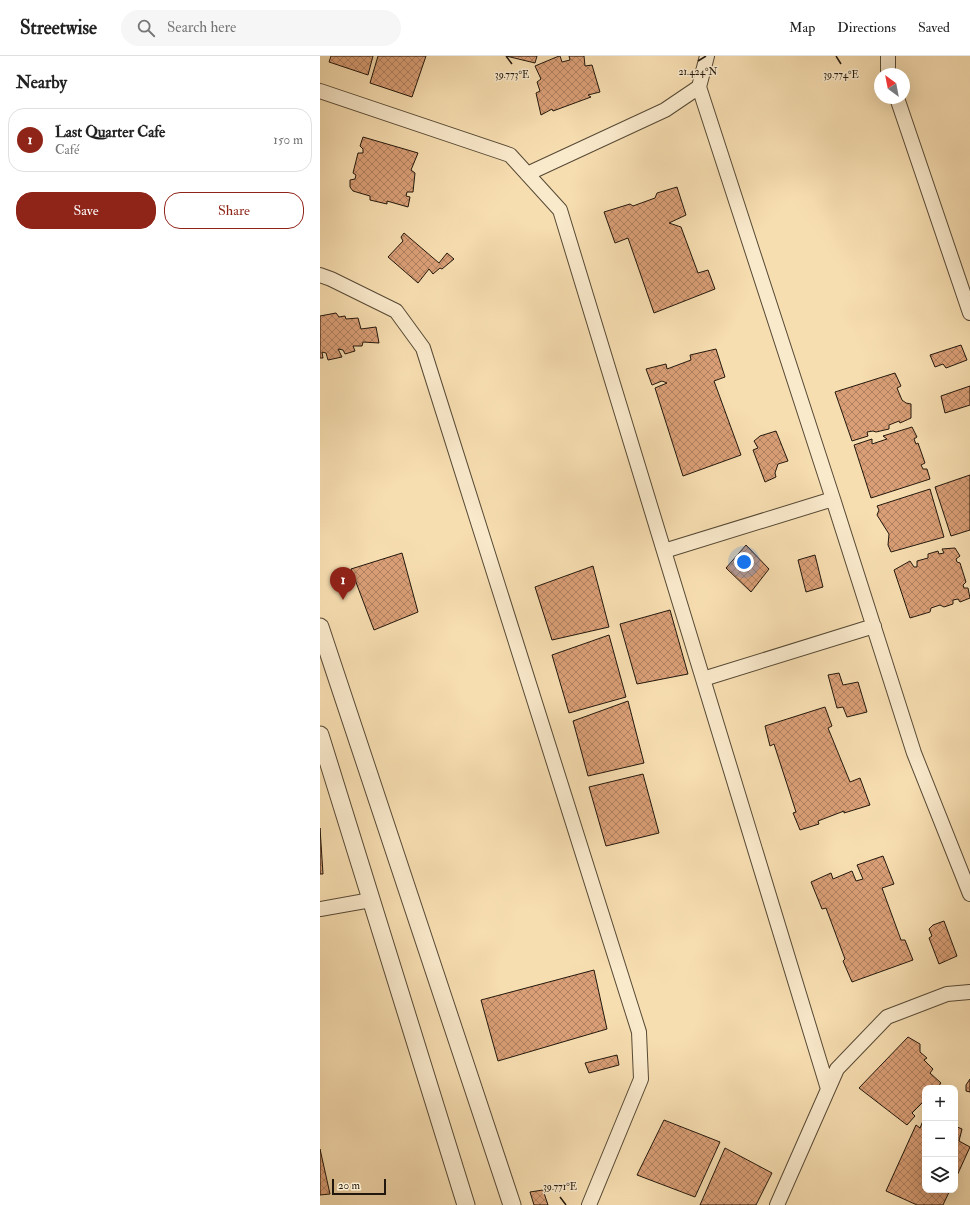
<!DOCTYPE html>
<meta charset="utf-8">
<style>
:root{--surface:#fff;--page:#f6f6f6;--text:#222;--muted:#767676;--line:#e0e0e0;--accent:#8f2418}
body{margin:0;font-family:"IM FELL Double Pica",serif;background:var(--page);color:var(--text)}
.controls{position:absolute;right:12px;bottom:12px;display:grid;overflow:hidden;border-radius:8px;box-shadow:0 4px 16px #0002}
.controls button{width:36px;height:36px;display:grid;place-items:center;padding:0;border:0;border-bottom:1px solid var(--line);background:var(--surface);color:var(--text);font:20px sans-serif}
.compass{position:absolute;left:554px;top:12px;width:36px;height:36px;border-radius:50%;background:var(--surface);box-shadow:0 4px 16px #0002;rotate:328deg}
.scale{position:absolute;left:12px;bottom:10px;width:54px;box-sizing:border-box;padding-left:4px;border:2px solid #21170c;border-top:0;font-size:11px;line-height:14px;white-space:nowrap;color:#21170c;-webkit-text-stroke:3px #faeacc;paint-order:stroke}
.you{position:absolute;left:424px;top:506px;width:14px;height:14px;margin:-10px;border:3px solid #fff;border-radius:50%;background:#1a73e8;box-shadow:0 0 0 6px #1a73e833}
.badge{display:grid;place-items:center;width:26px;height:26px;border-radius:50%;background:var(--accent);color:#fff;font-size:13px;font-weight:700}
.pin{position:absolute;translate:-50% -33px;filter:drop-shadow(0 1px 2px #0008)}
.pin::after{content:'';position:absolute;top:21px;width:14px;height:12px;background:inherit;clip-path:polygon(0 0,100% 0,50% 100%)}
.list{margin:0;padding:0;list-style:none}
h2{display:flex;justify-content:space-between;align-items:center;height:52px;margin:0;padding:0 16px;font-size:17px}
h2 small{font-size:13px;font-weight:400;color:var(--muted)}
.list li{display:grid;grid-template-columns:26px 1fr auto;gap:12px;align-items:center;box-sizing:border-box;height:64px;margin:0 8px 8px;padding:0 8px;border:1px solid var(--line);border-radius:16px}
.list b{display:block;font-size:15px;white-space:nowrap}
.list p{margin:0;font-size:13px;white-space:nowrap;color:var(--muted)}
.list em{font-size:13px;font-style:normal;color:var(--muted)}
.actions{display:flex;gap:8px;padding:12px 16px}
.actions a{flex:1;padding:9px 0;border:1px solid var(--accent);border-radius:16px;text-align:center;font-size:14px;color:var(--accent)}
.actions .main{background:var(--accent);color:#fff}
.icon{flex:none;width:22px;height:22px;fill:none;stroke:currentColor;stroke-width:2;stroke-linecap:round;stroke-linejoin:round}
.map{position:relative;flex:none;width:650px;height:1149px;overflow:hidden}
header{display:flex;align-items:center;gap:24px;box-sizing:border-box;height:56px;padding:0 20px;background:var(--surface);border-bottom:1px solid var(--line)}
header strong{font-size:19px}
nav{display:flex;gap:22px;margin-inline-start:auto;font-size:14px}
.search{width:280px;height:36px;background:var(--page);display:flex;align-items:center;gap:10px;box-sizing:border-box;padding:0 14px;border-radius:22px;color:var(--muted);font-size:15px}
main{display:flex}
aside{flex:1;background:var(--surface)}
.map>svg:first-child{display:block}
.building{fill:url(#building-cross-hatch);stroke:#21170c}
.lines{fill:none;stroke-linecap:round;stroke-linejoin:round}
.minor-casing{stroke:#564935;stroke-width:16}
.tertiary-casing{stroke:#564935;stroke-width:19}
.minor{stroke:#faeacc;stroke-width:14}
.tertiary{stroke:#faeacc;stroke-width:17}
.ticks{fill:none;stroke:#21170c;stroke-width:1.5}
.ticks-label{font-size:10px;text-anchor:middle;fill:#21170c;stroke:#faeacc;stroke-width:3;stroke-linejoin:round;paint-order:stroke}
</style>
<header>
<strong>Streetwise</strong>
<div class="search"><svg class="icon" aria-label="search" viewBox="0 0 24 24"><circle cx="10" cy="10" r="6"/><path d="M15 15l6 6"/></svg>Search here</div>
<nav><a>Map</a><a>Directions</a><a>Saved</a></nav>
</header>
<main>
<aside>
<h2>Nearby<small></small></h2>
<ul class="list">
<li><span class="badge">1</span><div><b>Last Quarter Cafe</b><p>Café</p></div><em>150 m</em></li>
</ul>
<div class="actions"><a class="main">Save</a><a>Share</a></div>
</aside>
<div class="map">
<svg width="650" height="1149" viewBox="0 0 650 1149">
<defs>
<pattern id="building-cross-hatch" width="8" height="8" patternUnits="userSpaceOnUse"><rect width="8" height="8" fill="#da9f77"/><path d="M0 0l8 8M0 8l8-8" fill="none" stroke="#b08160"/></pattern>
</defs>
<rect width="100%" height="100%" fill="#f7deb1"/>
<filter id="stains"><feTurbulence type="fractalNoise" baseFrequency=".005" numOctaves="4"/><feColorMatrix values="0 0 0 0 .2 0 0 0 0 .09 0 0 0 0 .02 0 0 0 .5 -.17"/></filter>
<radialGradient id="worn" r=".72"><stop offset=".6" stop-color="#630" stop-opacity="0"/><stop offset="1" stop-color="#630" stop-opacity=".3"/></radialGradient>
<path class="building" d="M11,0H53L48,19L9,6Z
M58,0H106L92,41L50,27Z
M186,0H217L215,7Z
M239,0H240L242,6L250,4L249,0H264L265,10L272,9L280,36L268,39L271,41L233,55L232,53L221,59L216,37L220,35L217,26L221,23L215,10Z
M43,81L98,97L91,114L95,117L93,136H87L86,140L90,141L88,151L67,145V148L50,144V140L33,135L30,131V124L35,123L36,119L33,117L38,97H43V93L40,90Z
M357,131L366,159L349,167L361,171L378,217L388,214L395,233L334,257L308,182L295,187L284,156L310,148L313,150L335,142L337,137Z
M84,177L119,207L127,197L134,203L122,213L120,212L113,218L109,213L98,227L68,201L83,185L81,181Z
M16,257L19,261L25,260L26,263L38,262L41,273L56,271L59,287L43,286L42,290H33L35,295L25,298L23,294L18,293L22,301L8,304L6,297L2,296L3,302H0V260Z
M641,289L647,304L626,312L623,308L615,311L610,299Z
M396,293L405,321L394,325L421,399L363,420L335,332L347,327L342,325L332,329L326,313L346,308L347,313L371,304L370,299Z
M575,317L581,330L577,332L582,344L586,347L591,348V362L580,367L579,365L569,369V373L556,376L553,375L547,376L548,380L532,385L515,336Z
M650,330V349L625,357L621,340Z
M592,371L597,381L594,383L596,388L598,387L605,407L601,409L603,413H607L610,423L551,442L534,389L552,383V388L567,383L563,380Z
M456,375L468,405L458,408L455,417L456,421L445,426L433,394L438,392L434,385L440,380Z
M650,419V474L631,480L615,431Z
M610,433L624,481L571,496L568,489L569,478L557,459L559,454L557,450Z
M426,489L449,513L431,536L406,512Z
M635,492L640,500L636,503L637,506L640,507L646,526L643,529L644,532H648L650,542L640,546L638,543L633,544V548L624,551L620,549L611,552L610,556L590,562L574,514L590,505L594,511H597V505L608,502V498L618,495L619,498L624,497L622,493Z
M82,497L98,556L54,574L31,513Z
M495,499L503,531L486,536L478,504Z
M273,510L289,571L232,584L215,531Z
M350,554L368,618L317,628L300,568Z
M289,579L306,641L249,657L232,599Z
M519,617L523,629L538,626L547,656L527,661L523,651L517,652L508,619Z
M308,645L324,707L268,720L253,665Z
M505,651L512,670L508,672L530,726L540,722L550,749L524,757V755L498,765L499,768L480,774L473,757L476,756L454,688L450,690L445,670Z
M323,718L339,777L286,790L269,731Z
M0,772L3,818H0Z
M563,800L574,828L562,832L581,884H585L593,904L532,926L523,905L525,903L506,852L502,853L491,826L511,817L513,823L532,815L536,825L543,823L537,809Z
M624,865L637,900L619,908L609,882L612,880L609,873L613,869Z
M274,914L287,973L178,1005L161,944Z
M588,981L600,988V996L607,1002L604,1004L613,1013L610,1017L621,1027L617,1032H605V1044L592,1057L595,1060L587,1069L539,1032Z
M297,999L299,1009L269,1017L265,1007Z
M650,1023V1036L646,1035V1029Z
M605,1060V1134H630L623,1149H597L566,1135L596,1069L600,1072Z
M344,1064L400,1086L375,1141L317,1119Z
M635,1070L642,1073L639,1085L650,1091L635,1124Z
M405,1092L452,1117L436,1149H380Z
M0,1093L10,1138L0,1139Z
M223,1134L228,1149H214L210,1136Z"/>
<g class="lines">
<g class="minor-casing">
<path id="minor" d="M387,0L379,31L513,443
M568,0V14L569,18
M0,35L190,99L240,154L508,1033
M577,42L650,257
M207,118L345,54L379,31
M0,219L11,223L76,255L103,292L319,976L321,1023L269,1149
M344,495L513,443L594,697L650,838
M383,623L554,570
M0,853L51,844
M457,1149L517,1013L567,961L627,938L650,936"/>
</g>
<g class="tertiary-casing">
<path id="tertiary" d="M0,571L192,1149
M0,679L146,1149"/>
</g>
<use href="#minor" class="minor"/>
<use href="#tertiary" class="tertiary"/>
</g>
<path class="ticks" d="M186,0L192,8M516,0L521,8M378,5L386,0M240,1141L246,1149"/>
<g class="ticks-label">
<text x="378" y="19">21.424°N</text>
<text x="192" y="22">39.773°E</text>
<text x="521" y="22">39.774°E</text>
<text x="240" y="1134">39.771°E</text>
</g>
<rect width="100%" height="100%" filter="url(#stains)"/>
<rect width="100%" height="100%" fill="url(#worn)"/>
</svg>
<div class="controls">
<button>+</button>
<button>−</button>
<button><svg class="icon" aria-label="layers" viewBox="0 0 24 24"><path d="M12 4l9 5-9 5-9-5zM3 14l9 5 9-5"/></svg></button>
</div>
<svg class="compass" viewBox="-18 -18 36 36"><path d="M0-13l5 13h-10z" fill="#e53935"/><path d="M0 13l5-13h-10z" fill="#767676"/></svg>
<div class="scale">20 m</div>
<div class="you"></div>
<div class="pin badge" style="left:23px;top:544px">1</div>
</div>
</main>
